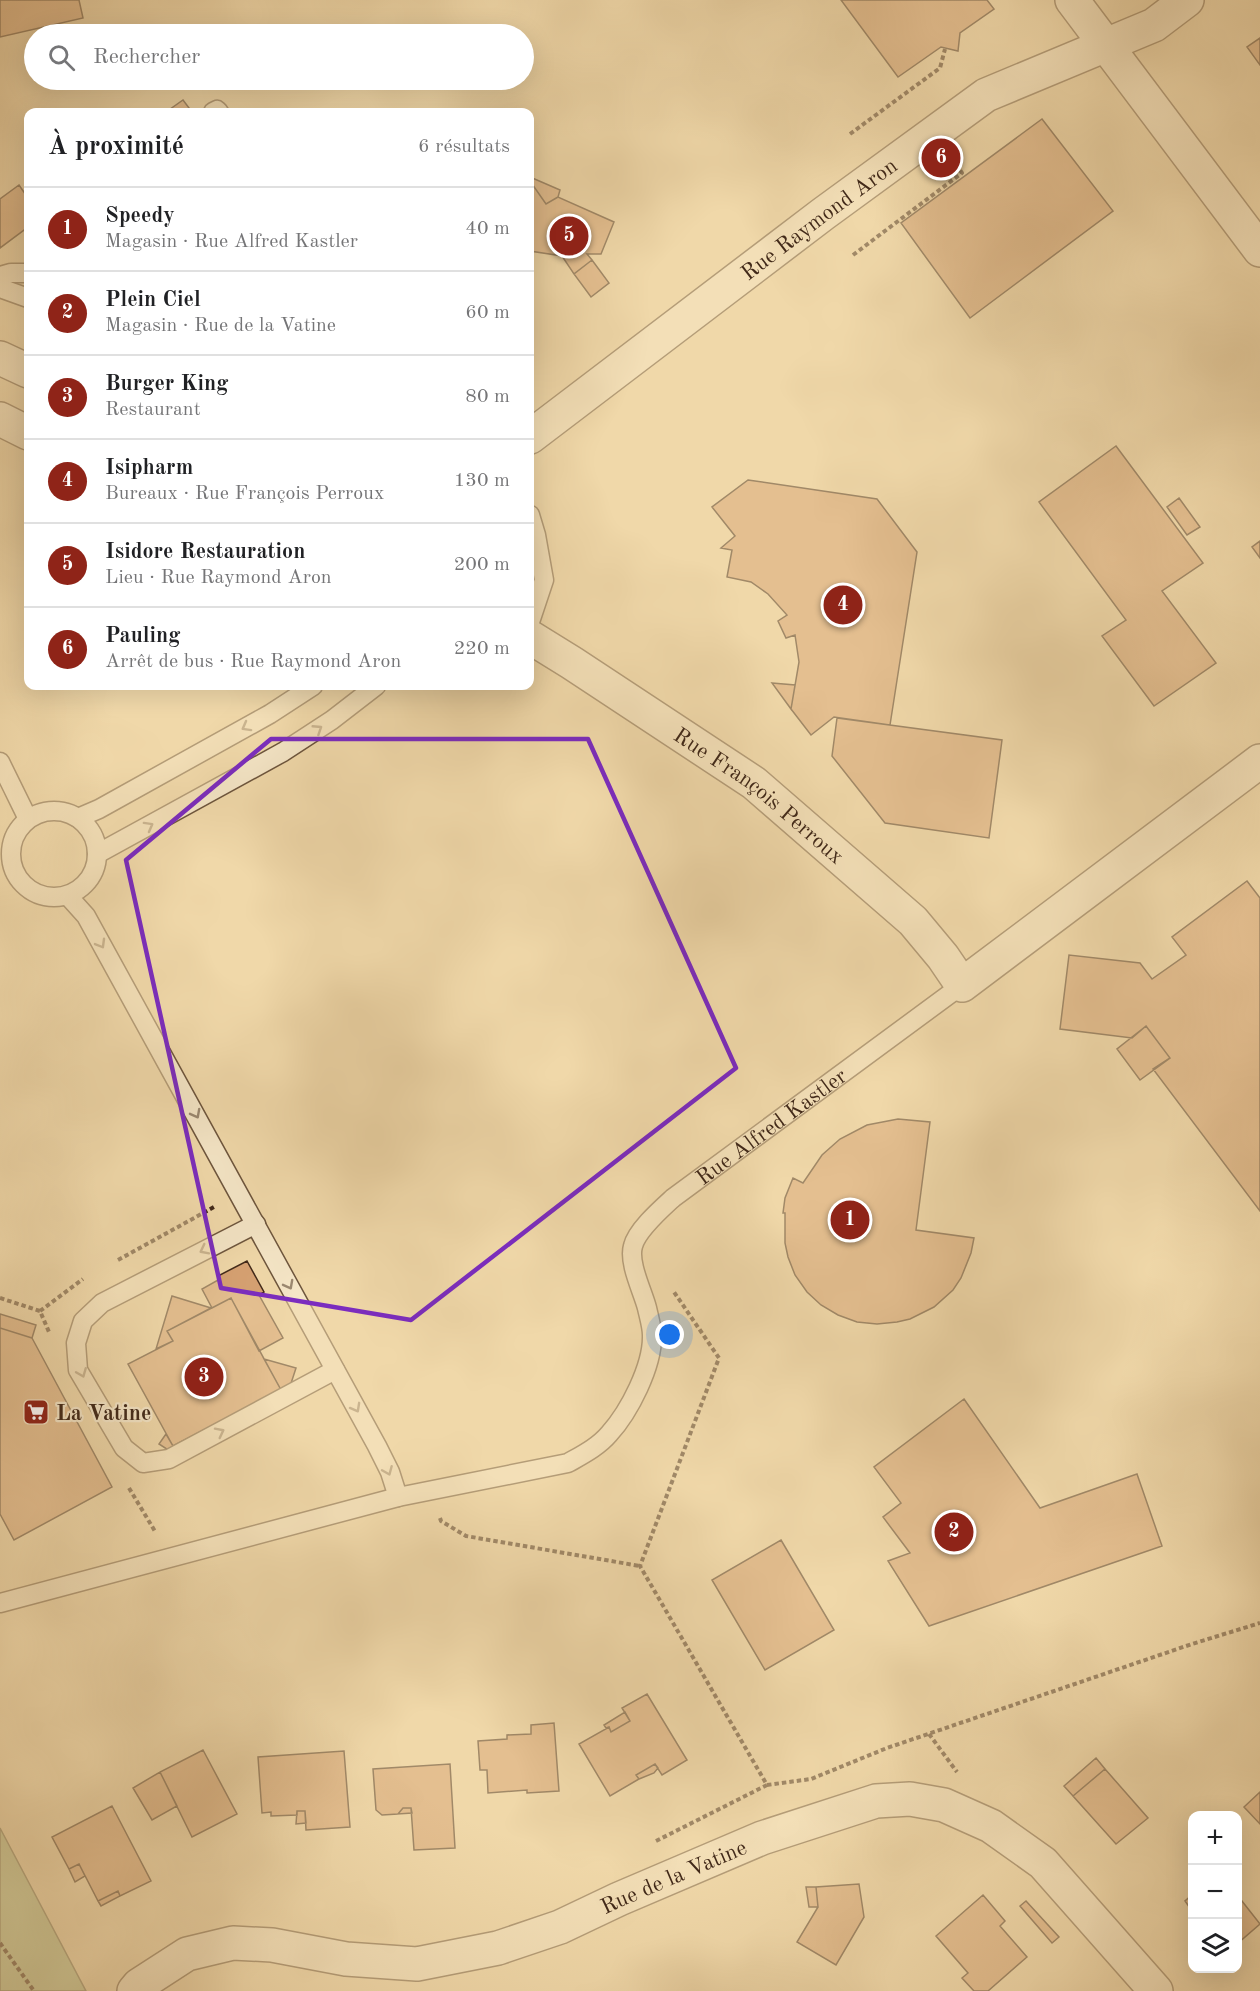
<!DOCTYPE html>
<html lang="fr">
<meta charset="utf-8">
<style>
:root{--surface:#fff;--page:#f2f2f2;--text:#202124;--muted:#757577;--line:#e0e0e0;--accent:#8f2418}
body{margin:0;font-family:"Old Standard TT",serif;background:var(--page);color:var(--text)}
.controls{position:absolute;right:18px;bottom:18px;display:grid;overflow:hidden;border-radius:12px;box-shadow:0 6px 24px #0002}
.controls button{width:54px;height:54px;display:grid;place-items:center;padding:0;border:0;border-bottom:2px solid var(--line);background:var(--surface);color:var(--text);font:30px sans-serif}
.you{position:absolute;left:670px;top:1335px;width:21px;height:21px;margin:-15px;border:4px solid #fff;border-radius:50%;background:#1a73e8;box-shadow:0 0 0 9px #1a73e833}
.badge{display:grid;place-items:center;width:39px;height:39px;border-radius:50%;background:var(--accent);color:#fff;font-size:20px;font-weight:700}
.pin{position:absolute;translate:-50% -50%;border:3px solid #fff;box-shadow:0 2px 6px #0006}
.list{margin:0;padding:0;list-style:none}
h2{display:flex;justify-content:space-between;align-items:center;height:78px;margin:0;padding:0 24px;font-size:26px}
h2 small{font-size:20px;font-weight:400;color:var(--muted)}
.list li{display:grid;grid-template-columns:39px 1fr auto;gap:18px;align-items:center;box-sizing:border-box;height:84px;padding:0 24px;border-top:2px solid var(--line)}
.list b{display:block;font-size:22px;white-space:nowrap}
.list p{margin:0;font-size:20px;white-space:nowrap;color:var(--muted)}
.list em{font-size:20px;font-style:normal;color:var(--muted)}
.icon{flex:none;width:33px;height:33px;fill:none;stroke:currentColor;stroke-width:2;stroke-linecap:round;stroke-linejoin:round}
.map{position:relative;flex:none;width:1260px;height:1991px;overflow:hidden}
.search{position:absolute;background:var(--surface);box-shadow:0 6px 24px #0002;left:24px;top:24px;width:510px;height:66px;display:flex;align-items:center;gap:15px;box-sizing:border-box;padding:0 21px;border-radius:33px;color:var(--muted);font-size:22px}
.panel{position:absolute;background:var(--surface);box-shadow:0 6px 24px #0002;left:24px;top:108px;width:510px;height:582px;border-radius:12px}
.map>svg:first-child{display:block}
.green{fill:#b4c08d;stroke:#7a7453;stroke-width:1.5}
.building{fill:#d6a172;stroke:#412919;stroke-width:1.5}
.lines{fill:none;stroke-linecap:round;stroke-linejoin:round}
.lane-casing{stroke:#6d553d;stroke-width:21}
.street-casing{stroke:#6d553d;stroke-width:36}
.path{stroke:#412919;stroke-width:4;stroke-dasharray:4.5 3;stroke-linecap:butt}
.lane{stroke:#f5e6c7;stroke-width:18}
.street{stroke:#f5e6c7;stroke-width:33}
.oneway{stroke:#9b8870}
.marked{fill:none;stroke:#7b2cbf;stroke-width:4.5;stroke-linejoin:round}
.labels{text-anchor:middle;stroke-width:4.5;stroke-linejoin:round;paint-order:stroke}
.street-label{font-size:22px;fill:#412919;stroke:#f5e6c7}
.poi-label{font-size:22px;font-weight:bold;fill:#412919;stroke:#f5e6c7;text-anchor:start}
</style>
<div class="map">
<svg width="1260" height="1991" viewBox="0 0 1260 1991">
<rect width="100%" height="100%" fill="#f0d8a9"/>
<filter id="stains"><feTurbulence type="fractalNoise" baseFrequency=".00333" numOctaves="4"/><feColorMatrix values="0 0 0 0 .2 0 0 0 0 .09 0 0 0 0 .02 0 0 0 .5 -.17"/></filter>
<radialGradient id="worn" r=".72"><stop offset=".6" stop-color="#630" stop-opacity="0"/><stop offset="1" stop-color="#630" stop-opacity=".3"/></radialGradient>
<path class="green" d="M0,1828L86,1991H0Z"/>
<path class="building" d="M0,0H79L83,18L0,37Z
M841,0H987L994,9L960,33L958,51L941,47L898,77Z
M1260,38V65L1247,47Z
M183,100L192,112H166Z
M1042,119L1113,211L970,318L901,223Z
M530,177L560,190L558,197L546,204L530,181Z
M530,181L546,204L558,197L614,222L601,254H587L592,260L574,274L562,256L530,251Z
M19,185L28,198V227L0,248V199Z
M592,260L609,283L591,297L574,274Z
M1116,446L1203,563L1162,591L1216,663L1154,706L1102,636L1126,620L1039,502Z
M748,480L877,499L917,552L890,725L834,717L811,735L791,709L799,662L795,635L786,638L778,621L787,615L768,594L751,582L727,577L732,550L721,548L735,536L712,507Z
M1179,498L1200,527L1187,535L1167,507Z
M1260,541V558L1252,547Z
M772,683L795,685L791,709Z
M837,718L1002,740L989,838L885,823L832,756Z
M1247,881L1260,898V1211L1153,1069L1170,1058L1146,1026L1132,1038L1060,1029L1069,955L1140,963L1152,979L1186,955L1172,937Z
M1146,1026L1170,1058L1140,1080L1117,1049Z
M898,1119L930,1122L916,1230L974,1238L971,1253L961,1278L953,1290L934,1307L910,1319L897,1322L877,1324L857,1322L838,1315L821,1305L807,1292L795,1275L788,1257L785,1243V1213H783L785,1198L793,1178L803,1183L822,1155L840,1139L867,1125Z
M247,1261L264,1292L259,1295L283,1338L259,1351L231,1298L212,1308L202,1289L220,1279L218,1276Z
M172,1296L211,1308L167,1331L173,1341L156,1349Z
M231,1298L281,1390L173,1446L128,1364L173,1341L167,1331Z
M0,1314L36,1325L32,1338L0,1328Z
M0,1328L32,1338L112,1487L14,1540L0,1514Z
M264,1359L296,1368L284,1405L281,1390Z
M964,1399L1040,1508L1137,1474L1162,1546L929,1626L888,1561L910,1553L883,1517L901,1503L874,1467Z
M198,1433L182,1459L159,1444L166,1434L173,1446Z
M781,1540L834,1630L765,1670L712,1580Z
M647,1694L687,1760L662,1775L655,1764L636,1775L639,1779L610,1796L579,1744L609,1727L611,1732L630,1721L622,1708Z
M625,1712L630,1721L611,1732L609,1727L606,1728L604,1725Z
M554,1723L559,1791L527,1793V1790L488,1793L487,1770H480L478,1741L507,1739V1735L531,1734V1725Z
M203,1750L237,1814L192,1837L160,1772Z
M344,1751L350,1827L306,1830L305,1811H297V1815L271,1816V1812L262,1813L258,1757Z
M1096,1758L1105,1769L1073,1796L1064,1786Z
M450,1764L455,1848L414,1850L411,1808H403L398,1814L382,1815L376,1810L373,1769Z
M655,1764L658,1768L654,1773L639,1779L636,1775Z
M1105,1769L1148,1818L1116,1844L1073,1796Z
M160,1772L177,1806L152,1820L133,1788Z
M1260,1792V1824L1244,1807Z
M112,1806L151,1881L120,1896L118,1891L98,1901L79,1864L69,1869L52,1837Z
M403,1808H411L412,1813L398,1814Z
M297,1811H305L306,1823L296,1824Z
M79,1864L85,1876L75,1882L69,1869Z
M859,1884L864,1917L836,1965L797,1942L818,1907L816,1887Z
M806,1887H816L818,1907H809Z
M118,1891L120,1896L101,1906L98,1901Z
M983,1895L1005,1921L1000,1926L1027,1957L988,1991H974L962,1978L968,1973L936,1936Z
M1192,1895V1911L1185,1901Z
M1238,1896L1260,1924L1238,1943Z
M1026,1901L1059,1937L1052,1943L1020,1906Z"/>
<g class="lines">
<g class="lane-casing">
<g id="lane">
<path d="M213,112L217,110L219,112"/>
<path d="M0,276L11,273H28"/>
<path d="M0,288L28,298"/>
<path d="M530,515L536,535L544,580L530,622"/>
<path d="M0,762L28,819"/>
<circle cx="54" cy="854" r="43"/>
<path d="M78,818L99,809L270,714L313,686"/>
<path d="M97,854L283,752L332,720L376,686"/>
<path d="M68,896L86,916L377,1446L390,1472L398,1497"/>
<path d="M256,1224L102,1303L83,1321L76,1343L78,1370L124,1448L143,1463L169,1459L335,1370"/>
<path id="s1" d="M0,1603L398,1497L568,1463C582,1455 598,1447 609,1434C629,1412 653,1366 652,1335C652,1327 649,1317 647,1308C643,1292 628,1263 633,1246C637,1230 661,1209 673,1198L962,985"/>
</g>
</g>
<g class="street-casing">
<g id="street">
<path d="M1072,0L1260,250"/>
<path d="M0,358L28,371"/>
<path d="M0,419L28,433"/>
<path id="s2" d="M530,437L823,214L986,95L1154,25L1187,0"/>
<path id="s3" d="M530,637L572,663L754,783L913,921L943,957L962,985L1260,761"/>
<path id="s4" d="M134,1991L139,1985L187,1954L233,1943L272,1945L346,1959L417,1964L498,1948L560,1927L619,1899L762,1838L876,1801L910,1799L944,1805L991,1826L1043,1863L1156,1991"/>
</g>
</g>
<path class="path" d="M850,134L940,68L945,49
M853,255L962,173L954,162
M118,1260L214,1207
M0,1298L40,1311L49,1332
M40,1311L83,1279
M129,1488L156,1533
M440,1518L441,1521L466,1536L640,1566
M929,1734L957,1772
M767,1785L811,1779L887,1748L1192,1644L1260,1623
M656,1841L767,1785L640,1566L719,1358L674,1292
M0,1943L34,1991"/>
<use href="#lane" class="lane"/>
<use href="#street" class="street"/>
</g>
<defs><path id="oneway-chevron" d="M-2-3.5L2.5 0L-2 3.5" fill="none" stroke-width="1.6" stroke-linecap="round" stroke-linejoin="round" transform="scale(1.5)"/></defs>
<g class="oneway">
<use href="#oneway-chevron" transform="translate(246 727) rotate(151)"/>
<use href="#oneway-chevron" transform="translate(318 729) rotate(-33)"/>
<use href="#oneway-chevron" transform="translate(149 826) rotate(-29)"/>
<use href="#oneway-chevron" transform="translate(101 944) rotate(60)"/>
<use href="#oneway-chevron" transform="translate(196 1114) rotate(62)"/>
<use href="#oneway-chevron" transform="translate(204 1250) rotate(153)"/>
<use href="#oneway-chevron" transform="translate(289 1285) rotate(62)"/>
<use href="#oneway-chevron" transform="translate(82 1373) rotate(68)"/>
<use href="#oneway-chevron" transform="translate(356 1408) rotate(61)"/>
<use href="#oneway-chevron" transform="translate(220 1432) rotate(-27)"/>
<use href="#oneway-chevron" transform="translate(388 1471) rotate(67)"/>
</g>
<path d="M0 0H1260V1991H0ZM271,739H588L736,1068L411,1320L221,1288L126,860Z" fill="#f0d8a9" fill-opacity=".55" fill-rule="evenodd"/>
<path class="marked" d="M271,739H588L736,1068L411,1320L221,1288L126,860Z"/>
<defs>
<g id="supermarket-square" transform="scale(1.35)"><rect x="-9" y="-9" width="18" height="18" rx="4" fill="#8f2418" stroke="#f5e6c7"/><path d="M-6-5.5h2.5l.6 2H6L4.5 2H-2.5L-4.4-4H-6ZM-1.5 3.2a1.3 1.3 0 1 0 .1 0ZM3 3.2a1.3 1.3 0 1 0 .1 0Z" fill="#fff"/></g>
</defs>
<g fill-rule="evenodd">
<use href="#supermarket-square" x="36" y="1412"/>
</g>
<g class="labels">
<g class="street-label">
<text dy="8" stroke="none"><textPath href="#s2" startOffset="362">Rue Raymond Aron</textPath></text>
<text dy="8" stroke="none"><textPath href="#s3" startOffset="279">Rue François Perroux</textPath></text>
<text dy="8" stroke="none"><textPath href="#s1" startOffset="1022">Rue Alfred Kastler</textPath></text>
<text dy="8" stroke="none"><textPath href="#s4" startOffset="570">Rue de la Vatine</textPath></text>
</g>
<g class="poi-label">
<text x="56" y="1420">La Vatine</text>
</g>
</g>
<rect width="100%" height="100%" filter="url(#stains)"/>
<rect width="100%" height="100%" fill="url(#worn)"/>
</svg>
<div class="controls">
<button>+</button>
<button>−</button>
<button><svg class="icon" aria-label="layers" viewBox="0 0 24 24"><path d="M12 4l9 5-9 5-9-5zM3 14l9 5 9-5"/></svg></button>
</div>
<div class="you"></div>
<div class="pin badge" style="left:850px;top:1220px">1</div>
<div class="pin badge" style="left:954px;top:1532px">2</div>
<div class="pin badge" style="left:204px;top:1377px">3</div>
<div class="pin badge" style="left:843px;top:605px">4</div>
<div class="pin badge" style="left:569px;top:236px">5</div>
<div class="pin badge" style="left:941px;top:158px">6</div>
<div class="search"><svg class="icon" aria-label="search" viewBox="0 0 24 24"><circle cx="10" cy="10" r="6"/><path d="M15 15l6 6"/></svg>Rechercher</div>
<section class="panel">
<h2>À proximité<small>6 résultats</small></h2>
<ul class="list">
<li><span class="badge">1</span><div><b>Speedy</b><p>Magasin · Rue Alfred Kastler</p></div><em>40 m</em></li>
<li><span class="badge">2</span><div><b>Plein Ciel</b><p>Magasin · Rue de la Vatine</p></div><em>60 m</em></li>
<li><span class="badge">3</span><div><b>Burger King</b><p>Restaurant</p></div><em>80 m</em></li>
<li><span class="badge">4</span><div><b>Isipharm</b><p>Bureaux · Rue François Perroux</p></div><em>130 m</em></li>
<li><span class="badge">5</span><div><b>Isidore Restauration</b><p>Lieu · Rue Raymond Aron</p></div><em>200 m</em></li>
<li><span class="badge">6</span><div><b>Pauling</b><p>Arrêt de bus · Rue Raymond Aron</p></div><em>220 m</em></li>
</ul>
</section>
</div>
